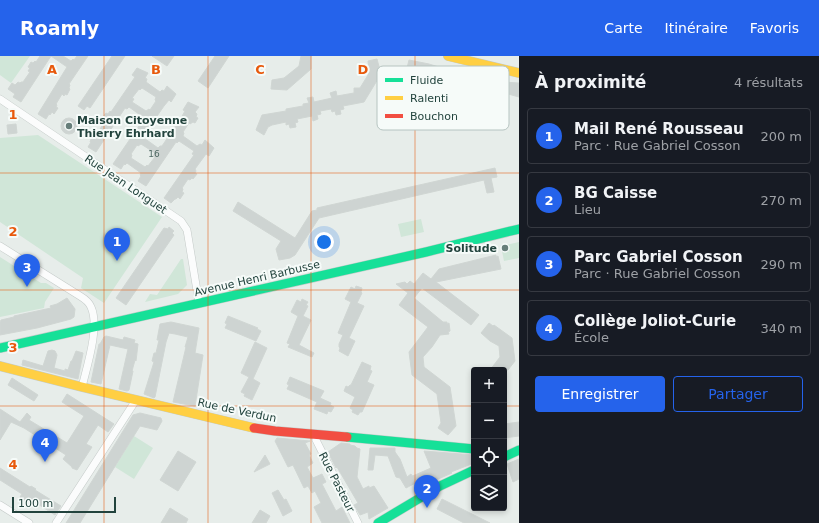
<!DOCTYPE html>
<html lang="fr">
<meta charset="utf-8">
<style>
:root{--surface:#171b24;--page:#242831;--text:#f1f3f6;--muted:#9ea1a6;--line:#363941;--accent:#2563eb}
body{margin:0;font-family:"DejaVu Sans",sans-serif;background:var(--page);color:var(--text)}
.controls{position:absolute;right:12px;bottom:12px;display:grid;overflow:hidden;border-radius:4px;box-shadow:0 2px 6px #0003}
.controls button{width:36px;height:36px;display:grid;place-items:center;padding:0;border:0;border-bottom:1px solid var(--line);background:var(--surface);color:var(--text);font:20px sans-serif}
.scale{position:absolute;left:12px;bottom:10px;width:104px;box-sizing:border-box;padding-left:4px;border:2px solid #22433d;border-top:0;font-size:11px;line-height:14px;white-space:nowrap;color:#22433d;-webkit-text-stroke:3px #f6fbf9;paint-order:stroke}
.you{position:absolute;left:324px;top:186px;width:14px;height:14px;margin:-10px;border:3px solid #fff;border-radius:50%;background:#1a73e8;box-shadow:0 0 0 6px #1a73e833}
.badge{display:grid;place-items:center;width:26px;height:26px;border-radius:50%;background:var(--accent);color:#fff;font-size:13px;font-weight:700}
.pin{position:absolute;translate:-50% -33px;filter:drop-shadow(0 1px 2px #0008)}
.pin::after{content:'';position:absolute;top:21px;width:14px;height:12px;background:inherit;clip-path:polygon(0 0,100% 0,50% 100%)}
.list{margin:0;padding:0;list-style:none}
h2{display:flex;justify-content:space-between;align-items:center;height:52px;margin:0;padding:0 16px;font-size:17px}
h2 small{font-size:13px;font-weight:400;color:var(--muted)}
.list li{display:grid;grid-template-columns:26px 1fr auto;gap:12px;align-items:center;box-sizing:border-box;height:56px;margin:0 8px 8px;padding:0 8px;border:1px solid var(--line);border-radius:4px}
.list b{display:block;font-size:15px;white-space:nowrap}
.list p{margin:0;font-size:13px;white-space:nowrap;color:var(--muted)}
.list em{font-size:13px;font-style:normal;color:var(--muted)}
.actions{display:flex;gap:8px;padding:12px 16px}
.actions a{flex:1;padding:9px 0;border:1px solid var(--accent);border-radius:4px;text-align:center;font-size:14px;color:var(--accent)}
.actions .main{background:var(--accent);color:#fff}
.icon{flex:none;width:22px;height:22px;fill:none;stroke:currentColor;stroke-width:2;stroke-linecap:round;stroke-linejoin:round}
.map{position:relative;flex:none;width:519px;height:467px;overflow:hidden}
header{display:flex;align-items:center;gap:24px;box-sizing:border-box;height:56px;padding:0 20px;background:var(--accent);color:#fff}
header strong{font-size:19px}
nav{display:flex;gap:22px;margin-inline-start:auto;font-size:14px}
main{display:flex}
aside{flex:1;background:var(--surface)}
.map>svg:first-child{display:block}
.green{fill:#d0e6d8}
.building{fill:#ced4d2;stroke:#d0d6d3;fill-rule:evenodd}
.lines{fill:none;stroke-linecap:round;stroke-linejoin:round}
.street-casing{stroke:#c4cac8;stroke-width:8}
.fast-casing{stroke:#c2cbc8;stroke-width:10}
.slow-casing{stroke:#c2cbc8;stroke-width:10}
.jam-casing{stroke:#c2cbc8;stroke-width:10}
.street{stroke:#fbfcfc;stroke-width:7}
.fast{stroke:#16e098;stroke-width:9}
.slow{stroke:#ffcf43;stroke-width:9}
.jam{stroke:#f24e42;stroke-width:9}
.grid{fill:none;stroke:#e8590c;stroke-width:1;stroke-opacity:0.55}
.poi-dot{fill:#677e7a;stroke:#f6fbf9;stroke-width:1.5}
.labels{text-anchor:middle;stroke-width:4;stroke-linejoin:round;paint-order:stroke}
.number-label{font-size:9px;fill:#4e6863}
.poi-label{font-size:11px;font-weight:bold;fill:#22433d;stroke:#f6fbf9;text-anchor:start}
.street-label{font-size:11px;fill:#22433d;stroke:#f6fbf9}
.key{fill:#f6fbf9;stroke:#b6c4c1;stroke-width:1}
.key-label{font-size:11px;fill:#22433d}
.grid-label{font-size:13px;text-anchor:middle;font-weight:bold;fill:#e8590c;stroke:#f6fbf9;stroke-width:4;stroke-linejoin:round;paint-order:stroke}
</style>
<header>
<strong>Roamly</strong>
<nav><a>Carte</a><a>Itinéraire</a><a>Favoris</a></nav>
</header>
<main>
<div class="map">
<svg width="519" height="467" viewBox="0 0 519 467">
<rect width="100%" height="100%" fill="#e7edea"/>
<path class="green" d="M0,0H30L11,27L0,19Z
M38,79L162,161L104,247L81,232L83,222L0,166V82Z
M421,163L424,176L401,181L398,168Z
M519,186V202L504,205L501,190Z
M0,201L41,227H46L54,232L45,246L44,252L0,261Z
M181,203H183L187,229L178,238L145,246L150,238L157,239Z
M134,380L153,392L134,423L115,411Z"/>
<path class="building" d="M40,0H63L71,5L73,3L74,4L77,0H88L69,28L70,29L69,32L70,33L67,39L65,38L64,40L62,38L56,48L57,49L56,51L58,52L54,58L52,56L50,59L49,58L46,63L38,58L67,11L51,0L21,46L13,41L15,38L8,33L12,27L15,29L18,26L20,27L21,26H23L30,16L28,15L30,12L28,11L31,6L33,7L35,5L36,6Z
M112,0H125L90,52L87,50L84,54L78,50Z
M152,0H174L167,10Z
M215,0H229L208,32L198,25Z
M301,0H311V13L287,34L271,33L272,24L284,22L299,10Z
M377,3L381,18L364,46L343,50L344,53L340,54L341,58L336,59L335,55L332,56L331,53L320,55L321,58L317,59L318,63L313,65L312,60L297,63L298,66L295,67L296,71L290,72L289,68L286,69V66L272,69L268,71L264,79L256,74L262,59L286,55V53L303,50V48L309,47L307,42L313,41L314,46L332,42L330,37L336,35L337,40L354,37V32H360L368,19L367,16L369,14L368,5Z
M409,4L429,8L455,16L486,21V23H490V24L503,27V26L519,27V41L501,36L502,35L484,31L479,55H477L475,69L467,68L468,54L460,53L462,42L475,45L478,31L462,28V30L449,27L450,26L438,22L436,29L424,25L426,21L406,16Z
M137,12L148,17L145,22L147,23L146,26L160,36L162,34L164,35L167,30L176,38L171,46L169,44L164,50L144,79L145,80L144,82L158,92L160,90H162L181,62L185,55L183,54L188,46L199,51L195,56L197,58L196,61L198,62L195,67L193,66L190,68L189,67L183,76L184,77L183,80L197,90L200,88L202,89L205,84L214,92L209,100L206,98L195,113L196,115L195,117L197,118L193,123L192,122L190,124L188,123L182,132L183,133L182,136L184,137L180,143L178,141L176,143H175L171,147L164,142L194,99L192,98L194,95L179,85L177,87L176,86L146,130L138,125L141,120L140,119L141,117L127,107L125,109L124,108L121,113L113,108L143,64L142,63L143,61L129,51L127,53L125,52L96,96L88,91L91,86H90L91,83L89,81L93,76L94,77L97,75L98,76L104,67L103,66L104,63L102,62L106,57L108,58L110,55L111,56L135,21L132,19ZM142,32L156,41L155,44L156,45L150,54L149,53L146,55L132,46L134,43L132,42L139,33L140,34ZM141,88L155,97L153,100L155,101L148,110L147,109L145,111L131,102L132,99L131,98L137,89L138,90Z
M61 70a8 8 0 1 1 16 0a8 8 0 1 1-16 0Z
M16,68L17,77L8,78L7,69Z
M495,112L497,121L491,122L494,136L487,137L484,124L319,162L295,199L290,202L279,204L276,193L281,185L233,155L238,146L295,182L312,155L317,154V152Z
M169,171L174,175L172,177L174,179L126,249L116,242L164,172L168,173Z
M496,199V201L498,200L501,213L436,226L479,259L471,269L422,232L414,242L443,266H447V268L449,267L450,275L448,276L449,278L440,279L432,291L423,301L424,311L450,331L456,370L448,379L438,372L441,367L437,338L412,319L409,296L428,271L399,249L408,237L396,228L405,226L407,228L410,225L414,228L423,217L431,223L439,213Z
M356,230L362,232L361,236L362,237L357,247L364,250L349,282L355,285L348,300L339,295L340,292L339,291V288L343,279L338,277L351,246L345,243L351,231L355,233Z
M67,242L75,253L74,261L71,263L37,272L0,279V266L1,264L14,261V260L51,252L50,250L57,248Z
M302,243L308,246L306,249L308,250L303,260L311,264L299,289L314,297L312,301L288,291L290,288L287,287L298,260L291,256L297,244L301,246Z
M228,260L258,272L257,273L261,275L256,285L225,272L227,268L225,267Z
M171,266L199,272L195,297L203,299L195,350L173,346L186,291H185L188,281L175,278L169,277L166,286L155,341L154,342L144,338L154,306L152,305L154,297H156L159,284H157L160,268Z
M489,267L493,270L494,269L512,282L515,305L508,314H490L500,301L499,290L490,285L481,277Z
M106,280L123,284L124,281L135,284L134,287L138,288L136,305L135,304L132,315H133L129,334L127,335L119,333L128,293L110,289L101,328L91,326L99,288H100L104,281Z
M255,286L267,292L253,323L260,327L252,344L244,340L245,338L241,336L249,321L241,317Z
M52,294L55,295L57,299L54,312L65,315V313L68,314L71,305H72L76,295L83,297L78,323L22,309L23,304L43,310L48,295Z
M362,306L371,310L370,314L372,315L367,326L374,329L362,356H360L358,359L352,356L353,354L350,352L355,341L344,335L346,330L348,331L350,329H351Z
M290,321L324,335L320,342L331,347L330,349L334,351L331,356L328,355L327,358L314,353L317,346L287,333L289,329L287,328Z
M12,322L38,339L34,345L8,329Z
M67,338L114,368L108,376L98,369L86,388L92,391L77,414L72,412V411L63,403L66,399L24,372L11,366L0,384V353L20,366L27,357L31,361L29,364L67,387L84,360L62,346Z
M140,357L161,362L162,365L157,374L140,370L80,467H66L133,359Z
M519,366V380L504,382V368Z
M277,382L310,385L305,387L311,398L309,399L313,407L307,411L313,422L322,418L326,426L322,428L336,455L342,451L350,467H322L314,451L321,447L315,435L312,437L308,430L304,432L293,409L288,411L275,385Z
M341,387L350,388V389L355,390L357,392L360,393L357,421L363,433L369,430V432L374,430L388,452L369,463L368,456L360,459L354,449L358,447L337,411L336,412L328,396Z
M370,392H395V396L400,403L407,421L411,418L412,420L415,419L431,412L424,395L474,399V407L451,416L452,417L436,424L435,420L424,425L423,423L406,432L400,422L396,421L388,400L375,399L373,414H368Z
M178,395L196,406L178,435L160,424Z
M265,399L270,408L254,416Z
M519,403V423L513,426L507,408Z
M0,412L30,431L31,430L36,433L35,434L61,450L55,459L30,443L28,446L20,441L22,438L0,424Z
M278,434L284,444L286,443L292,455L283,460L272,437Z
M442,443L490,467H464L437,453Z
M170,452L188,463L186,467H161Z
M260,454L270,460L266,467H252Z"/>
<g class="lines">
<g class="street-casing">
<path id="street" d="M0,43L181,165L187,174L199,247
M0,190L80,240C85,243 89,246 91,251C100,271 87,310 82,331
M316,384L358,467
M0,449L29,467
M56,467L136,344"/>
</g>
<g class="fast-casing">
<path id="fast" d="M0,292L426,196L519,173
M347,381L474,393
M504,401L519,394
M378,467L440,430L474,414"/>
</g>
<g class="slow-casing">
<path id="slow" d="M448,0L519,17
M0,310L82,331L254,372"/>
</g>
<g class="jam-casing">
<path id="jam" d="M254,372L275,375L347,381"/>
</g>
<use href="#street" class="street"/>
<use href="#fast" class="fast"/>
<use href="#slow" class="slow"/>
<use href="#jam" class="jam"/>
</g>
<path class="grid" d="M104,0V467M208,0V467M311,0V467M415,0V467M0,117H519M0,234H519M0,350H474M504,350H519"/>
<g class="poi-dot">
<circle cx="69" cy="70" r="4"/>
<circle cx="505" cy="192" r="4"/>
</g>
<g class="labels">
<g class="number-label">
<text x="154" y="101">16</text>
</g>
<g class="poi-label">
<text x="77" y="68">Maison Citoyenne<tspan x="77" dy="13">Thierry Ehrhard</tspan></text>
<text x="497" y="196" text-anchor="end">Solitude</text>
</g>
<g class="street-label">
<text transform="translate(126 128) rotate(34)" y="4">Rue Jean Longuet</text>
<text transform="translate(257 222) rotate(-13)" y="4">Avenue Henri Barbusse</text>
<text transform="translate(237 354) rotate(12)" y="4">Rue de Verdun</text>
<text transform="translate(337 426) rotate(63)" y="4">Rue Pasteur</text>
</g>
</g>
<rect x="377" y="10" width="132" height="64" rx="6" class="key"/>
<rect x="385" y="22" width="18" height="4" fill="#16e098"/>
<rect x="385" y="40" width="18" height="4" fill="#ffcf43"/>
<rect x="385" y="58" width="18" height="4" fill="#f24e42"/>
<g class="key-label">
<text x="410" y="28">Fluide</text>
<text x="410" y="46">Ralenti</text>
<text x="410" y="64">Bouchon</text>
</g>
<g class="grid-label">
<text x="52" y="18">A</text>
<text x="156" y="18">B</text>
<text x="260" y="18">C</text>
<text x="363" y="18">D</text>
<text x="13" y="63">1</text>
<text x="13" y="180">2</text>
<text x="13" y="296">3</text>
<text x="13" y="413">4</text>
</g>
</svg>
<div class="controls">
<button>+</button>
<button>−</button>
<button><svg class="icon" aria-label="locate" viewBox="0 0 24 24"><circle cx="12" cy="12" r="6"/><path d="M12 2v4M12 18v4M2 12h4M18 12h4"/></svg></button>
<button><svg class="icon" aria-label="layers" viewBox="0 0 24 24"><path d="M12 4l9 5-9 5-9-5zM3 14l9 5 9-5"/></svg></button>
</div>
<div class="scale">100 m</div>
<div class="you"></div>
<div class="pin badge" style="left:117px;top:205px">1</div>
<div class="pin badge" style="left:427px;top:452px">2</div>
<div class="pin badge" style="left:27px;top:231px">3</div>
<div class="pin badge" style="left:45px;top:406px">4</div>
</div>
<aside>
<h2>À proximité<small>4 résultats</small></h2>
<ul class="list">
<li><span class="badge">1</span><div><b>Mail René Rousseau</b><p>Parc · Rue Gabriel Cosson</p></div><em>200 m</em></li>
<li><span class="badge">2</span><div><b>BG Caisse</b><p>Lieu</p></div><em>270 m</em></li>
<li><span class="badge">3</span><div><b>Parc Gabriel Cosson</b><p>Parc · Rue Gabriel Cosson</p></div><em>290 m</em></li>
<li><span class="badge">4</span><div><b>Collège Joliot-Curie</b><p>École</p></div><em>340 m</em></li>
</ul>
<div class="actions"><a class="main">Enregistrer</a><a>Partager</a></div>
</aside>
</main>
